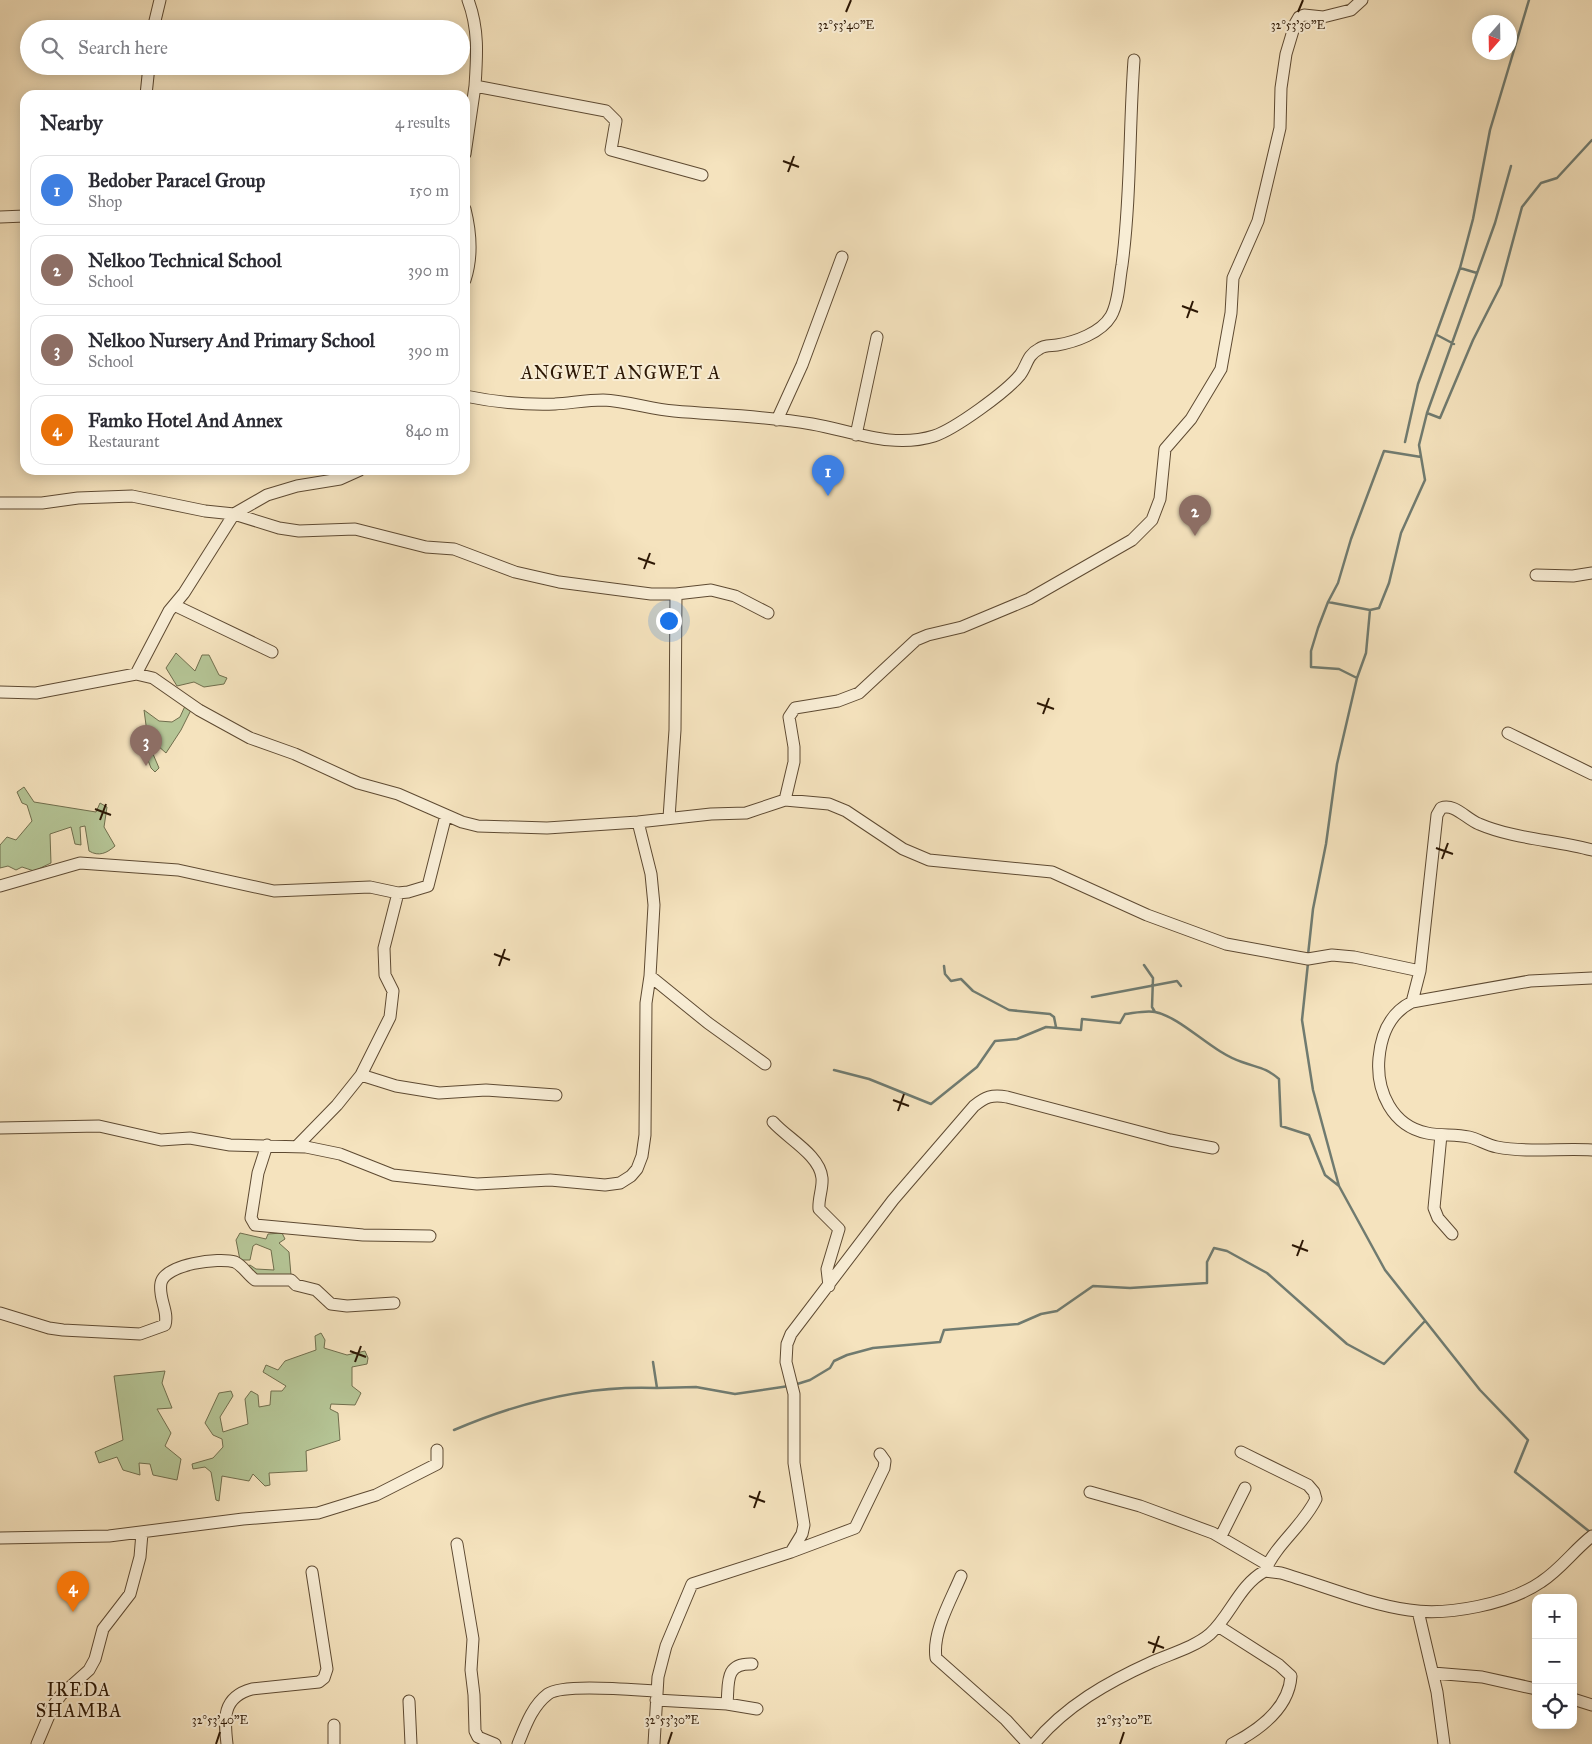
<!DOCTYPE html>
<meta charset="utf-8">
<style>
:root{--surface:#fff;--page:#f2f2f3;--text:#2b2b33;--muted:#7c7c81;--line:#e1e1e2;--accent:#111827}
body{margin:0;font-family:"IM FELL Great Primer",serif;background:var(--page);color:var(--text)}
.controls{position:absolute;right:15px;bottom:15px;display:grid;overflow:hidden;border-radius:10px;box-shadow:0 2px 12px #0003}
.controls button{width:45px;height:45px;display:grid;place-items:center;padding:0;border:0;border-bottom:1px solid var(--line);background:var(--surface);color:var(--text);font:25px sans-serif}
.compass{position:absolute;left:1472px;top:15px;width:45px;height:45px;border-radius:50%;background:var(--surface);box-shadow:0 2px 12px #0003;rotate:200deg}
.you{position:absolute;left:668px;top:620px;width:18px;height:18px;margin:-12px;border:4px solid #fff;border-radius:50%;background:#1a73e8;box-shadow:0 0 0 8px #1a73e833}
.badge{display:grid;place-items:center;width:32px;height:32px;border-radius:50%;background:var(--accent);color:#fff;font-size:16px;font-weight:700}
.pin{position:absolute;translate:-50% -41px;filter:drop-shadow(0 1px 2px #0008)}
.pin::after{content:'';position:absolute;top:26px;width:18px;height:15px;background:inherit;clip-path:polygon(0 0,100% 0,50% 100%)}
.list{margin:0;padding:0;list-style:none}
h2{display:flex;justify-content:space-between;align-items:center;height:65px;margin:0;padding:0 20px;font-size:21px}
h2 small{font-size:16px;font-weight:400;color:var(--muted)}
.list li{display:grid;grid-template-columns:32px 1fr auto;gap:15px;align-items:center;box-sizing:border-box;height:70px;margin:0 10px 10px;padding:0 10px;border:1px solid var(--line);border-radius:15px}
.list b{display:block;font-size:19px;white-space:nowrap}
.list p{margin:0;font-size:16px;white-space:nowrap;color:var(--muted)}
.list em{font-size:16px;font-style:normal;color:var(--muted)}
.icon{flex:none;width:28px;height:28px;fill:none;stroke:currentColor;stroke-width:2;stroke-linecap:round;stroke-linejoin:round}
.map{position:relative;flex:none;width:1592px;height:1744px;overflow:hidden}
.search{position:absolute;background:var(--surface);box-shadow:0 2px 12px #0003;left:20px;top:20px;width:450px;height:55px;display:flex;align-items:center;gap:12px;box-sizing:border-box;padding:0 18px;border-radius:28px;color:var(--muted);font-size:19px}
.panel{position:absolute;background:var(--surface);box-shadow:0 2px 12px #0003;left:20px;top:90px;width:450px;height:385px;border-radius:15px}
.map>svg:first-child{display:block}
.green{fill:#b5c596;stroke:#706e4d}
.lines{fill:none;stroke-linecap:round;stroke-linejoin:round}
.stream{stroke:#707b70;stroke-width:2.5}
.minor-casing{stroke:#5e4a32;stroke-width:13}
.minor{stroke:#f8edd5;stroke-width:11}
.ticks{fill:none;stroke:#2c1704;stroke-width:2}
.labels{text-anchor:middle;stroke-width:4;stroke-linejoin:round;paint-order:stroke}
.quarter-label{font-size:18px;letter-spacing:1px;fill:#2c1704;stroke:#f8edd5}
.ticks-label{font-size:12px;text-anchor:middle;fill:#2c1704;stroke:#f8edd5;stroke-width:4;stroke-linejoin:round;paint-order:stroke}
</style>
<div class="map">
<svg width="1592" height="1744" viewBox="0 0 1592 1744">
<rect width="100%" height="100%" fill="#f5e3be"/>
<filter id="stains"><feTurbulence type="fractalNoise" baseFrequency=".004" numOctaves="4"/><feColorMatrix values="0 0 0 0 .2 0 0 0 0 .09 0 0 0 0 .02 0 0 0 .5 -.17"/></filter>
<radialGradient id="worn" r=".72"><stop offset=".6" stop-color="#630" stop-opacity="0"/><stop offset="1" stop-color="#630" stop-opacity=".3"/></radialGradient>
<path class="green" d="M176,653L195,671L202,655H209L219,675L227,678L224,684L204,687L194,682L177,686L166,668Z
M194,704L181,730L166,753L157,745L153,754L159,768L155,772L151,768L143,747L148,740L144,710L159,721L172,722L180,717L185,706Z
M24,787L34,802L96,812L100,803L107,807L104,827L115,846C107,853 99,857 89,851L85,826L80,827L81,845L75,844L71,827L50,834L51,863L34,871L22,867L16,870L8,866L0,868V845L7,837L16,840L32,821L27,805L22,803L17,792Z
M240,1233L266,1239L268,1234L282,1233L285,1239L279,1243L289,1252L291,1275L254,1277L246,1267L250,1265L256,1269L274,1270L271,1250L256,1244L253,1246L250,1260H240L236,1240Z
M321,1333L325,1340L324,1348L347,1355L365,1351L368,1358L367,1364L352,1367V1386L361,1393L355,1405L331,1404L330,1409L338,1413L340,1440L306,1451L307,1471L269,1473L270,1485L265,1486L253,1474L249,1481L222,1476L219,1501L216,1500L211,1472L205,1467L193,1469L192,1464L213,1458L223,1447L222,1439L213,1435L205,1423L219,1393L231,1391L233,1396L220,1417L223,1432L248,1424L245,1399L251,1391L258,1395L259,1407L270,1405L271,1391H282L286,1386L263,1372L266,1365L278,1370L285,1361L316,1350L315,1336Z
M165,1371L162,1383L172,1408L157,1409L171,1433L165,1446L181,1459L177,1480L153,1475L150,1464L139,1463L140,1475L123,1470L117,1457L99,1463L95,1452L123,1440L114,1376Z"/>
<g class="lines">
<path class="stream" d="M1460,268L1477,273
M1437,335L1454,344
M1427,413L1440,418L1473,340L1501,285L1522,207L1541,183L1557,178L1592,140
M1405,442L1418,384L1460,268L1473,219L1490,130L1529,0
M1328,602L1370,610L1366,653L1357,678
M1370,610L1379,608L1389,583L1401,533L1425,480L1419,445L1427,413L1495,223L1511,166
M1308,955L1313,909L1326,844L1337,764L1357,678L1339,669L1311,667V651L1318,628L1328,602L1338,583L1351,539L1384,451L1421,457
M1308,963L1302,1020L1313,1090L1339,1186L1385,1270L1480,1390L1528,1440L1515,1472L1590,1532
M1144,965L1153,978L1152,1007L1155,1012
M944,966L945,974L951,981L961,979L973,991L1009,1010L1050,1014L1054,1017L1056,1027
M1092,997L1177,981L1181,986
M834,1070L869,1079L931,1104L977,1067L995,1041L1017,1039L1046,1027L1081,1030L1082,1019L1120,1023L1125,1014C1134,1013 1147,1010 1155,1012C1183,1018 1211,1052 1242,1062C1258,1068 1265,1067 1279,1079L1281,1126L1309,1135L1325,1175L1339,1186
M653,1362L657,1388L696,1387L735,1394L789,1386
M794,1385L810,1380L830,1368L834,1361L847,1355L873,1348L940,1342L944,1330L1018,1324L1041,1314L1057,1311L1093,1286L1130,1288L1207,1283V1262L1214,1248L1227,1251L1267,1273L1347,1344L1384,1364L1425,1321
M454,1430C519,1402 586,1385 657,1388"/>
<g class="minor-casing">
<path id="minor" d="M468,0C479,29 477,56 475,86L606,111L616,121L611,150L702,175
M153,29L160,0
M146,95L149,66
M465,154L475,86
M465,209C471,233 473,256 465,280
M0,217L25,216
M465,396C494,402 526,405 555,404C571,403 587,400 603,400C627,401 651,409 674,411C720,415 766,416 812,424C853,431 892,449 934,436C955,429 1006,392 1020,375C1027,366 1027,355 1039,349C1044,345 1051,346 1057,345C1075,342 1101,333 1111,316C1119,302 1119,281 1122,265C1131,197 1129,129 1134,60
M777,420L802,365L842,257
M856,435L877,337
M0,503H42L78,498L132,496L205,511L234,514L267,495L297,486L340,479L360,470
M1536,575L1573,576L1592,573
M174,605L272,652
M136,674L169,611L184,593L234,514L279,528L299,531L355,529L426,547L454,549L515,572L559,582L651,594H676L711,590L735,596L768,613
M0,692L36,693L136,674L153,678L199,710L250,738L295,754L358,783L398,794L462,822L478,826L547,828L638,822L711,814L746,813L785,800L829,804L846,811L903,849L929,860L1052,872L1147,915L1226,944L1308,959L1332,955L1354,957L1420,971
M1508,733L1592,774
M785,800L794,762V747L789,717L795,708L838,701L859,693L916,640L928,635L962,627L1029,599L1132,540L1152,520L1160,499L1165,449L1191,419L1221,369L1231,313L1233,278L1258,221L1280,128L1281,88L1286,54L1295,24L1299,17L1304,15L1323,17L1351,10L1362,0
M669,818L675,730L676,594
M0,886L80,863L178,870L274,891L370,887L398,893L408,892L428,886L446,815
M650,976L708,1023L765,1064
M1592,978L1530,981L1412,1002C1390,1013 1381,1035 1379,1058C1376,1091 1392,1126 1427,1133C1441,1136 1455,1134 1469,1137C1478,1139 1487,1145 1497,1147C1528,1153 1561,1148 1592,1150
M1412,1002L1420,971L1437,815L1441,808C1455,803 1466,819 1479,824C1514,839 1555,840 1592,850
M361,1075L396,1086L439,1093L486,1090L556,1095
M773,1122C787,1138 820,1155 822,1178C823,1188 818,1199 819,1209L839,1229L827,1269L829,1286
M0,1128L99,1126L161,1140L190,1138L230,1145L306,1147L340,1154L393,1175L477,1184L550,1180L605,1185L620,1183L631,1176L637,1169L642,1156L645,1135L646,1003L650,976L654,905L651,874L638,822
M1441,1135L1434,1208L1438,1218L1452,1234
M267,1145L258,1173L251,1218L255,1225L363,1235L430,1236
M297,1146L337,1105L361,1075L390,1017L393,991L385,975L384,948L398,893
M0,1313L49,1328L63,1330L140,1334L165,1325C169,1311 158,1298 161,1283C165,1264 219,1257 235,1262C243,1266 248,1275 255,1280H291L296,1285L316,1290L331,1304L347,1306L394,1303
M1241,1452L1308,1485L1314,1492L1316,1499C1303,1526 1276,1544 1265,1571
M1090,1492L1140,1506L1213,1533L1268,1565
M1221,1536L1245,1488
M0,1538L109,1536L243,1519L318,1513L376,1495L437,1464V1450
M457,1544L473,1639L471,1670L474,1695L475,1731L478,1737L495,1744
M791,1552L855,1528L884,1468L885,1461L880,1454
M961,1576C951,1600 932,1632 936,1658L1006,1720L1028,1744
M1418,1611L1437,1692L1444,1744
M1218,1626L1279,1665L1291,1676C1289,1709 1259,1730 1232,1744
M1433,1673L1482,1677L1536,1689
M1573,1699L1592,1705
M656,1700L727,1704L757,1709
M409,1701L411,1744
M727,1704C729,1683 724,1663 752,1664
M37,1744L53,1706L61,1695L89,1670L95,1659L103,1629L130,1594L140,1557L142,1533
M227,1744C224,1719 222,1697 252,1689L319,1682L324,1678L327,1669L312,1572
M334,1744V1725
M518,1744C525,1727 532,1706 548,1694C563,1683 635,1690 656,1691
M654,1744L658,1677L666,1646L692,1584L791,1552L802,1534L804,1525L794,1463V1394L786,1362L787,1344L791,1334L893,1200L974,1106C985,1097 992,1094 1007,1097L1170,1140L1213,1148
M1034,1744C1065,1706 1108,1682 1152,1662C1170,1654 1195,1647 1210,1634C1231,1615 1239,1585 1265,1571L1281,1573C1322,1585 1367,1604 1409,1610C1448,1616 1509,1604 1541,1582C1561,1569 1574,1550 1592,1536"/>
</g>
<use href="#minor" class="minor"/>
</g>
<path class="ticks" d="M846,12L851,0M1298,12L1303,0M783,161L799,167M788,172L794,156M1182,306L1198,312M1187,318L1193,301M638,558L655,564M644,569L650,553M1037,703L1054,709M1043,714L1049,698M95,809L111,815M100,820L106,804M1436,848L1453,854M1442,859L1448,843M494,954L510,960M499,966L505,949M893,1100L909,1106M898,1111L904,1094M1292,1245L1308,1251M1297,1256L1303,1240M350,1351L366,1357M355,1362L361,1346M749,1496L765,1502M754,1508L760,1491M1148,1642L1164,1648M1153,1653L1159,1636M216,1744L220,1732M668,1744L672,1732M1120,1744L1124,1732"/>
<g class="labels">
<g class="quarter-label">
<text x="621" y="379">ANGWET ANGWET A</text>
<text x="79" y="1696">IREDA<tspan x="79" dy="21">SHAMBA</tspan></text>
</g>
</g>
<g class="ticks-label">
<text x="846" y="29">32°53'40"E</text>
<text x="1298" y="29">32°53'30"E</text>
<text x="220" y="1724">32°53'40"E</text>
<text x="672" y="1724">32°53'30"E</text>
<text x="1124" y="1724">32°53'20"E</text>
</g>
<rect width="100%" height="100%" filter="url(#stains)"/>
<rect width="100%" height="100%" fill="url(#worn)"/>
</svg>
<div class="controls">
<button>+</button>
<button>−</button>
<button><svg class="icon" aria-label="locate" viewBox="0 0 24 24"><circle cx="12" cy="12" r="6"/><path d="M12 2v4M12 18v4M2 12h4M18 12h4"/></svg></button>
</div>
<svg class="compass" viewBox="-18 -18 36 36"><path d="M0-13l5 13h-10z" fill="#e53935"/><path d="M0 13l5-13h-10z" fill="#7c7c81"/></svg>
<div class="you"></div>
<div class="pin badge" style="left:828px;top:496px;background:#3f7fe0">1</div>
<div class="pin badge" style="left:1195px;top:536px;background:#8d6e63">2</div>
<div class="pin badge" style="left:146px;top:766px;background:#8d6e63">3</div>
<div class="pin badge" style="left:73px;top:1612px;background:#e8710a">4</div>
<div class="search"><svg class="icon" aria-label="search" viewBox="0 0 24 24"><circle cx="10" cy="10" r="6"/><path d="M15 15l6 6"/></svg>Search here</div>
<section class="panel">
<h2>Nearby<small>4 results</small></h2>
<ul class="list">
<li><span class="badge" style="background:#3f7fe0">1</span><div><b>Bedober Paracel Group</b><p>Shop</p></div><em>150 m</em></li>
<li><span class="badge" style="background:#8d6e63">2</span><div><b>Nelkoo Technical School</b><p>School</p></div><em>390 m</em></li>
<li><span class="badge" style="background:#8d6e63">3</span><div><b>Nelkoo Nursery And Primary School</b><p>School</p></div><em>390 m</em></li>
<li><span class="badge" style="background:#e8710a">4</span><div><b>Famko Hotel And Annex</b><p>Restaurant</p></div><em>840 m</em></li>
</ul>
</section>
</div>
